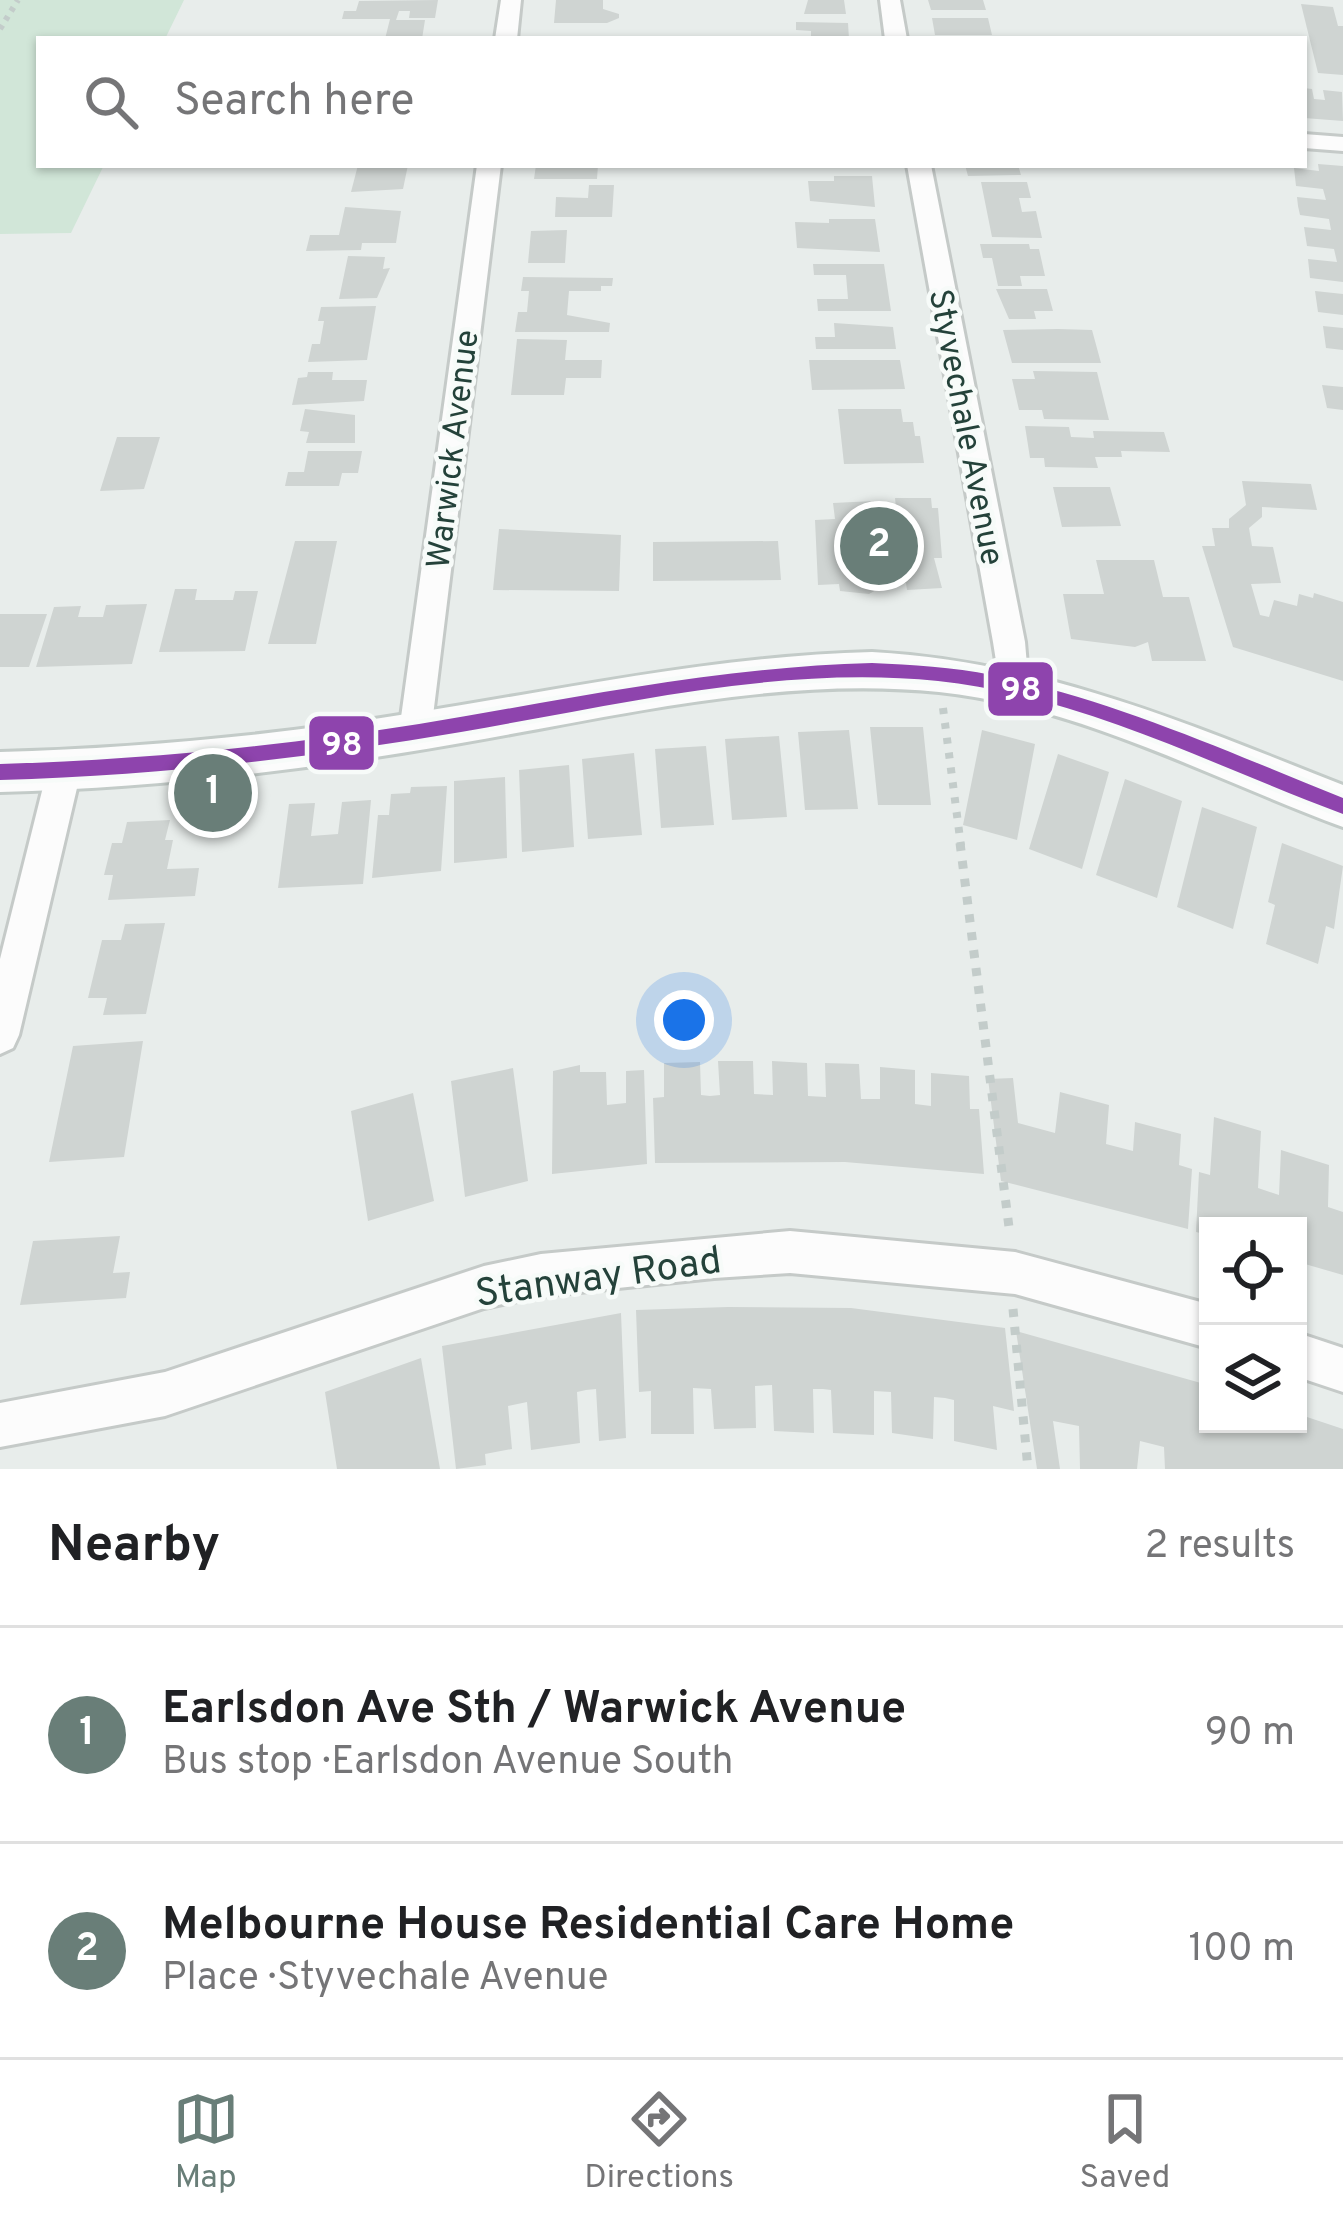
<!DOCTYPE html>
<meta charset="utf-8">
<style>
:root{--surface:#fff;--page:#f2f2f2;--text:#202124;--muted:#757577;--line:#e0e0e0;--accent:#697e78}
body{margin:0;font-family:Overpass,sans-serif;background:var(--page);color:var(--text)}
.controls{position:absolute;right:36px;bottom:36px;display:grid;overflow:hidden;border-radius:0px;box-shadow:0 3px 9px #0004}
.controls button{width:108px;height:108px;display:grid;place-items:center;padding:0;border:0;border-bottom:3px solid var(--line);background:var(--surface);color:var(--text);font:60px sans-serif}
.you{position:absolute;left:684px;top:1020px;width:42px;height:42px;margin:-30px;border:9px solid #fff;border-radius:50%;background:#1a73e8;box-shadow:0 0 0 18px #1a73e833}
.badge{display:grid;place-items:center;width:78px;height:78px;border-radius:50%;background:var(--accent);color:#fff;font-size:39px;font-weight:700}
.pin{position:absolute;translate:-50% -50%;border:6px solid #fff;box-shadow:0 3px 12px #0006}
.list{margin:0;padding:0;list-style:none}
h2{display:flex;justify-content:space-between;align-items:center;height:156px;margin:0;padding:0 48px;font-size:51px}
h2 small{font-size:39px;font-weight:400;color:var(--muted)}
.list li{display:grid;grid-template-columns:78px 1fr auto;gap:36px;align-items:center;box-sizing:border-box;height:216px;padding:0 48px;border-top:3px solid var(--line)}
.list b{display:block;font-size:45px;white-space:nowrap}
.list p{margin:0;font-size:39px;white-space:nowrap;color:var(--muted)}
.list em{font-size:39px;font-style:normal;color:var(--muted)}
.icon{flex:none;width:66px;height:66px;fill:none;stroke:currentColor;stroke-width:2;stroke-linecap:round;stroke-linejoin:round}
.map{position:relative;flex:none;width:1343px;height:1469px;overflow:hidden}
.search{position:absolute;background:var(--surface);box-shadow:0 3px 9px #0004;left:36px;right:36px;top:36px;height:132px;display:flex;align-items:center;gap:30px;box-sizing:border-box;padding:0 42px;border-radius:0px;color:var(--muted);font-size:45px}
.sheet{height:588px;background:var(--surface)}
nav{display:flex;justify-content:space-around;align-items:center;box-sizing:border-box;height:168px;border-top:3px solid var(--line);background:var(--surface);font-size:33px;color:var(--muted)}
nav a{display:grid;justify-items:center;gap:6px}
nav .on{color:var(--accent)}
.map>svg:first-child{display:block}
.green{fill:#d1e6d8}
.building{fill:#cfd4d2}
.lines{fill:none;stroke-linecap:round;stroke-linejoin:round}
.street-casing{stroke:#c5cac8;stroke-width:6}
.secondary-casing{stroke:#c3cbc8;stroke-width:6}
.path-far2{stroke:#c3ccca;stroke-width:6;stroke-dasharray:4.5 6;stroke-linecap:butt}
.path-far1{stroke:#c3ccca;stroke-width:8;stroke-dasharray:6 9;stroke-linecap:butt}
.path{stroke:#c3ccca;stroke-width:9;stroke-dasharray:8 10;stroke-linecap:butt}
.street{fill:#fcfcfc;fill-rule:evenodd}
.secondary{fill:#fcfcfc;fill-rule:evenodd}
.bus-1-casing{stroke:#f7fbf9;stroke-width:9}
.bus-1{fill:#8e44ad;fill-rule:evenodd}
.labels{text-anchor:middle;stroke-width:9;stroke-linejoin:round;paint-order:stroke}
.street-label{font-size:33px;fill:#24423a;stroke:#f7fbf9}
.near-street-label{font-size:39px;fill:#24423a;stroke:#f7fbf9}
.line-badge{stroke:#f7fbf9;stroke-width:4.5}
.badge-label{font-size:33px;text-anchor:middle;font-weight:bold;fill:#fff}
</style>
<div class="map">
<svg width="1343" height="1469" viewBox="0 0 1343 1469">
<rect width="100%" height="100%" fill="#e8edeb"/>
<path class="green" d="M0,0H184L165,39H39V165H104L71,233L0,234Z"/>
<path class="building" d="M438,0L435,18H409L410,11H399L396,20H425L422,39H385L390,19H342L344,11H356L359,1Z
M556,0H603V9L619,14V18L607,23H554Z
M808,0H844L846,14H804Z
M928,0H983L986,10H931Z
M1301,4L1333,7L1338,26H1343V75L1318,73Z
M932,18H988L992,35H935Z
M796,22L848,23L849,39H811V31L796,30Z
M1304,88L1312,89L1314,99L1325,100L1323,90L1342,92L1343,121L1304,118Z
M1318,164L1343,166V282L1310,278L1308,259L1337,262L1334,249L1307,246L1304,227L1331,230L1329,219L1300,215L1298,206L1297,197L1326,200L1323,189L1296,186L1294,168L1319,171Z
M358,165H408L403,189L351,192Z
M536,165H598L597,179H534Z
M965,165H1018L1021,175L968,176Z
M834,176H872L875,207L810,201L808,181H834Z
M981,182H1027L1031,198H1019L1022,212L1036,211L1042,238L992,237Z
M589,185H614L612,217H555L556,197L588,198Z
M345,207L401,211L396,243H362L361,250L306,251L310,235H339Z
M829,219H875L880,252L797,248L795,222L829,223Z
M567,230L565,263H528L531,231Z
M980,244H1029L1030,249H1039L1045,276H1020L1022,286H998L992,258H983Z
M348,256L385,257L383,269L390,268L377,298L339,299Z
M813,264H884L891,311H818L817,299H848L846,275H814Z
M523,277L613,278L612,286H601V291H569L567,315L610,323L609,332H515L518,312H527L529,291H521Z
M996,289H1047L1053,311H1034L1036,319H1009Z
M1315,291L1343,294V315L1318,312Z
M376,306L367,360L308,362L312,344H320L324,321H318L321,307Z
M834,323L893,327L896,349H816L815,337H835Z
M1323,326L1343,328V350L1326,348Z
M1058,329L1092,330L1101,363H1012L1003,330Z
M517,339L567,340L565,360H602L601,378H566L564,395H511Z
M809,360H900L905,389L812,390Z
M1033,371L1097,372L1109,420L1044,419L1042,410H1019L1012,379H1035Z
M308,372H333L332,380H367L364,401L292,405L298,378L307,377Z
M1322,385L1343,387V410L1327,408Z
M305,409L355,415V443H306L309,432L300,431Z
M838,409H901L903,422H913L915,436H920L924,463L844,464Z
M1025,426L1069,427L1071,437L1094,438L1093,431L1164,432L1170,452L1121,451L1122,457H1095L1098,468L1045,467L1044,458H1030Z
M117,437H160L144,489L100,491Z
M308,451H362L358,473H342L339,486H285L288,472H304Z
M1242,481L1311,484L1317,510L1262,507V517L1249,528L1252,546L1273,547L1281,583L1251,584L1260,615L1269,617L1274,600L1297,606L1299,594L1313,598L1314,593L1343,602V681L1233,647L1202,546H1215L1212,528H1229V519L1246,505Z
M1053,487H1110L1121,526L1062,527Z
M895,498H931L932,508H938L942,558H934L942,588L907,590L906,583L887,584L869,594L840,591L839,584L818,585L815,520L835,519L833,503L874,501L876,513L885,512V508L896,507Z
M499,529L621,535L619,591L493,590Z
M295,541H337L316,644H268Z
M778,541L781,580L653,581V542Z
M1096,560H1154L1163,597H1189L1206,661H1152L1148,642L1135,647L1071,639L1063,594H1104Z
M175,589H197L195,600H233L235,591H258L245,651L159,652Z
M147,604L132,664L36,667L54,607L81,606L78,617H103L106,605Z
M0,614H47L29,667H0Z
M870,727H923L931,805H878Z
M849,730L858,809L805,810L798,732Z
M982,730L1035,744L1017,840L963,825Z
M779,736L787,817L732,820L725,739Z
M706,746L714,825L661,828L655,749Z
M634,753L642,835L588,839L582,759Z
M1058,754L1109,772L1082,869L1029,849Z
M569,765L574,847L522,852L519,770Z
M505,777L507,858L454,863V781Z
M1125,779L1182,801L1157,898L1096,875Z
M447,786L441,871L372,878L378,815H389L391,794L410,793L411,787Z
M371,800L363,884L278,888L289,804L315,803L311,836L338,834L342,802Z
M1202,807L1257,827L1233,929L1177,907Z
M170,820L165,840H173L167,869L199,868L195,896L108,900L113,875H104L112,843H122L127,822Z
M1282,843L1343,866L1334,929L1326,926L1318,964L1266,944L1275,905L1268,902Z
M165,923L146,1014L103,1015L107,998H88L102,940H121L125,924Z
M143,1041L124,1157L49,1162L73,1046Z
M718,1061H753L754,1094L773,1095L772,1061L807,1063L808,1096L826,1097L825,1063L859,1064L861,1099H880V1067L915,1070V1104L931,1106V1073L969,1076L970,1109H979L984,1174L845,1162L655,1163L653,1098L664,1097V1063L700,1062L701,1095L710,1096L720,1095Z
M580,1065V1072H606L607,1105L626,1103V1071L644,1070L647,1164L552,1174L553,1071Z
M513,1068L528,1181L465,1197L451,1081Z
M1013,1078L1018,1123L1055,1133L1060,1092L1109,1105L1106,1144L1133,1151L1135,1122L1181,1134L1179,1165L1192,1169L1188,1229L1001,1181L988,1079Z
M413,1093L434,1201L368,1221L351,1111Z
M1214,1117L1261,1131L1258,1188L1279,1195L1281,1150L1329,1165L1328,1207L1343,1212V1275L1298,1262V1226H1208V1235L1196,1232L1199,1172L1210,1175Z
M120,1236L113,1273L130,1272L126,1298L20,1305L33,1241Z
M728,1307L851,1308L1005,1328L1014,1411L993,1406L997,1450L954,1441V1400L945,1398L934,1397L933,1439L892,1433L891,1392L874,1391V1435L833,1433L831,1390L823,1389H813L814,1433L774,1431L772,1385L755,1386L756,1428L714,1429L711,1389L693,1388L694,1434H651V1391L639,1392L636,1310Z
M621,1313L626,1438L599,1441L596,1389L586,1390L577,1392L580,1443L531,1450L527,1402L508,1406L512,1449L485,1454L486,1465L456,1469L442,1346Z
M1016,1331L1208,1385V1424H1298V1414L1343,1429V1469H1165L1164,1447L1140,1441L1137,1469H1080L1079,1426L1053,1421L1060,1469H1037Z
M421,1358L440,1469H337L325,1392Z"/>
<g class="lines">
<g class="street-casing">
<path id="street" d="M501,0H521L517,39H495Z
M880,0H900L907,39H885Z
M1304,134L1343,137V151L1304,148Z
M477,165H501L431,732L427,742L415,746L403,742L399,732Z
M907,165H931L1025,642L1029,689L1024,699L1013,702L1002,699L993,642Z
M64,756L76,761L81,771L19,1035L13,1048L0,1054V959L47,771L52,761Z
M790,1231L1015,1252L1208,1304V1348L1015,1294L790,1273L714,1278L541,1296L484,1308L165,1416L0,1447V1403L165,1372L484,1266L541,1254Z
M1298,1333L1343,1348V1392L1298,1377Z"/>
</g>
<g class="secondary-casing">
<path id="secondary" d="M872,652C1046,662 1183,722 1343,785V827C1210,778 1082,707 939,692C778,676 618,716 461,743C308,770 155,788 0,792V752C141,748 280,735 419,712C570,688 718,656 872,652Z"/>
</g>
<path class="path-far2" d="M0,29L18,0"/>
<path class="path-far1" d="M943,708L961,846"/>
<path class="path" d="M960,843L1010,1235
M1013,1309L1028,1469"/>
<use href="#street" class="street"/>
<use href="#secondary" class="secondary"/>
<g class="bus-1-casing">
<path id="bus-1" d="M872,663C912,665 953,667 992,675C1114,700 1228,752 1343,798V814C1211,765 1081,696 938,681C778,665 618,705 461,732C308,758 155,776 0,780V764C141,760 280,746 419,724C570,699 718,667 872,663Z"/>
</g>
<use href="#bus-1" class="bus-1"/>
</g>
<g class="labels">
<g class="street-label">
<text transform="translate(968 427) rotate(79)" y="12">Styvechale Avenue</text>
<text transform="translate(451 449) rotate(-83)" y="12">Warwick Avenue</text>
</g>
<g class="near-street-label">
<text transform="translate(598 1275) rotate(-8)" y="14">Stanway Road</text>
</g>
</g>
<g class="line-badge">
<rect x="986" y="660" width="69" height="58" rx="12" fill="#8e44ad"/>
<rect x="307" y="714" width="69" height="58" rx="12" fill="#8e44ad"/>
</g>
<g class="badge-label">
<text x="1021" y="700">98</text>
<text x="342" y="755">98</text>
</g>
</svg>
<div class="controls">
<button><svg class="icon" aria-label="locate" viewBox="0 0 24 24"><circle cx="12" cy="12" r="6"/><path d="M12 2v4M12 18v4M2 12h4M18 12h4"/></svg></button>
<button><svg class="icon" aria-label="layers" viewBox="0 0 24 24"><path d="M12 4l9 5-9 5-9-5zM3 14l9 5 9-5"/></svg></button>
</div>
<div class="you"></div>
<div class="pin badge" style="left:213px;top:793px">1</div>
<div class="pin badge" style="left:879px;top:546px">2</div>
<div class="search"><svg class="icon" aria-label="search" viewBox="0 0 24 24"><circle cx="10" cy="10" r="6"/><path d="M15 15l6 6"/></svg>Search here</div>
</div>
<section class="sheet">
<h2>Nearby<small>2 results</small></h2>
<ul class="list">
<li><span class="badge">1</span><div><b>Earlsdon Ave Sth / Warwick Avenue</b><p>Bus stop · Earlsdon Avenue South</p></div><em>90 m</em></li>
<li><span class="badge">2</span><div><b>Melbourne House Residential Care Home</b><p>Place · Styvechale Avenue</p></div><em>100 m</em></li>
</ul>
</section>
<nav>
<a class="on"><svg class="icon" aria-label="map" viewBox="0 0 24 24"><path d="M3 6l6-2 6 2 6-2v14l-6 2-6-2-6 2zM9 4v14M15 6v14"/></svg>Map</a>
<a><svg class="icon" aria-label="directions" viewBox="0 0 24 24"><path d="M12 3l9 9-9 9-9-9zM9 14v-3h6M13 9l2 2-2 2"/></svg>Directions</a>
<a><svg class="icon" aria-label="saved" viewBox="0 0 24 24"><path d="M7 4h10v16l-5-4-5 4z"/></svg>Saved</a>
</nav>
